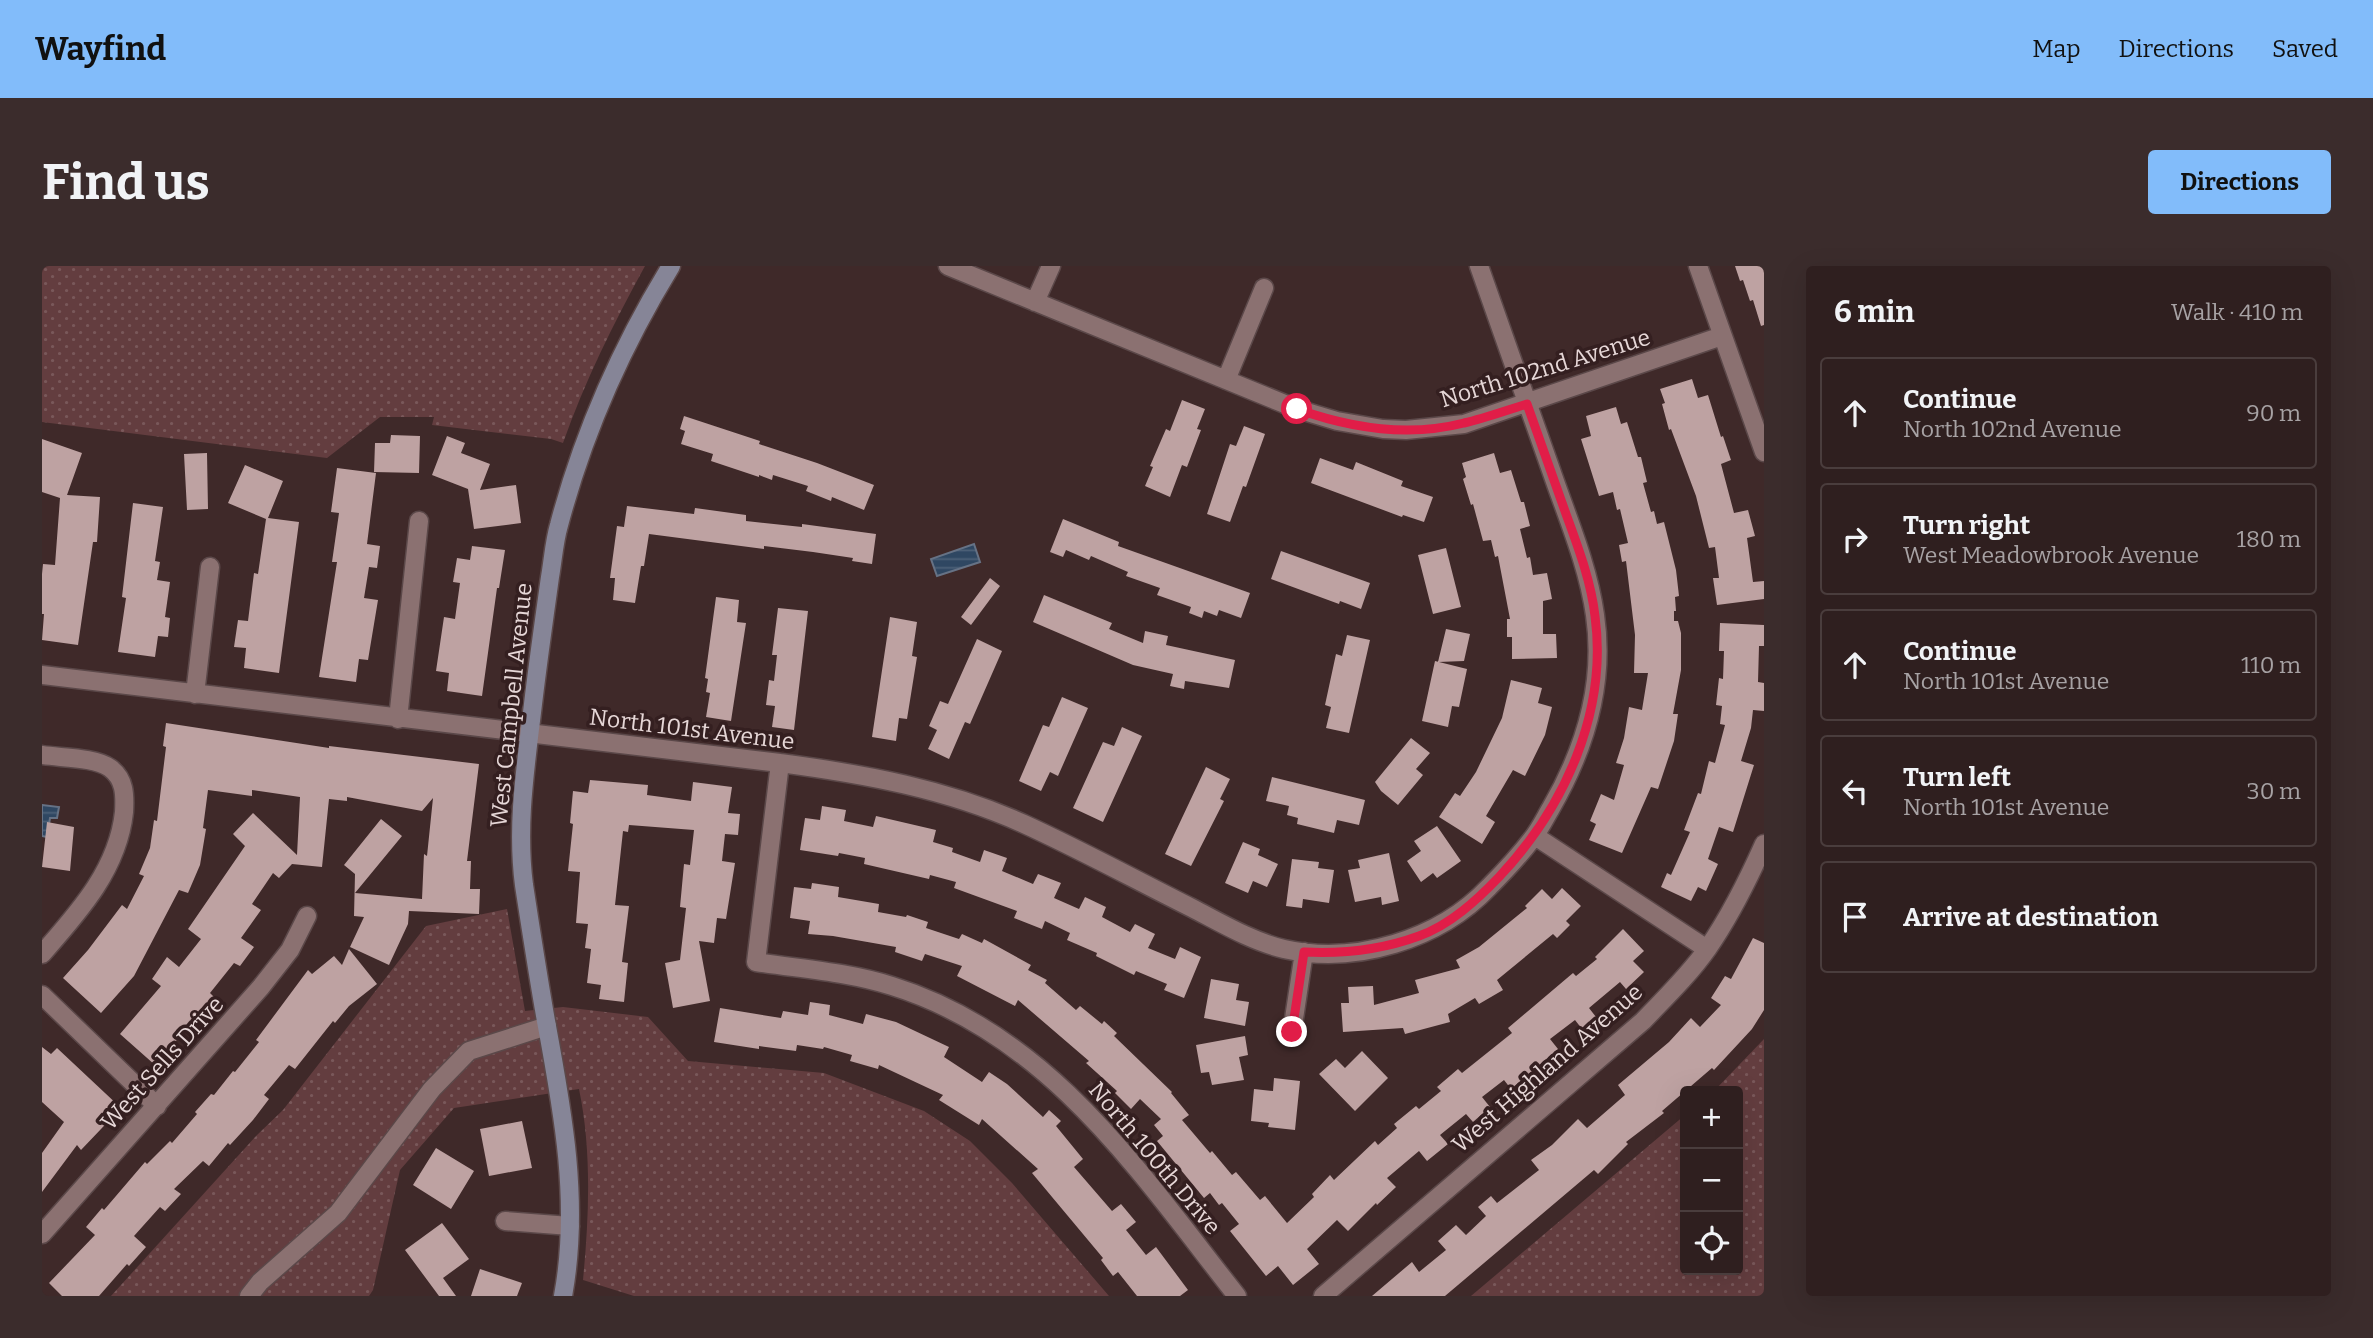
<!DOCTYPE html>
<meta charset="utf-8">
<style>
:root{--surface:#2f1f1f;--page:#3b2c2c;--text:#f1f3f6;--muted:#a7a2a4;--line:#4a3d3d;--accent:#82bcfa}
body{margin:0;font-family:Bitter,serif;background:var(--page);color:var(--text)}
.controls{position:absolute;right:21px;bottom:21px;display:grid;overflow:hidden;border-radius:7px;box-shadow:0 7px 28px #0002}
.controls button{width:63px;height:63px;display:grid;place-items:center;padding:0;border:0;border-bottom:2px solid var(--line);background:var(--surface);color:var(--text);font:35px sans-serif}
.stop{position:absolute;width:21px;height:21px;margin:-16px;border:5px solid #e11d48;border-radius:50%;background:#fff}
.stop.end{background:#e11d48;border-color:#fff;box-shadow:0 2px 7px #0008}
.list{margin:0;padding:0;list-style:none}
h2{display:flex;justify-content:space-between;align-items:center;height:91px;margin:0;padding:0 28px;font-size:30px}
h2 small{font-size:23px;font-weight:400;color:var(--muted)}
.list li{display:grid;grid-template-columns:46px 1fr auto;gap:21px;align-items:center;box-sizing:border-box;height:112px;margin:0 14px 14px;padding:0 14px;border:2px solid var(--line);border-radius:7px}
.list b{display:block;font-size:26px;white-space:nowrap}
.list p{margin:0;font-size:23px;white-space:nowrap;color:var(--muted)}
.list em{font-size:23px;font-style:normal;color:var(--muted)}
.icon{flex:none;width:38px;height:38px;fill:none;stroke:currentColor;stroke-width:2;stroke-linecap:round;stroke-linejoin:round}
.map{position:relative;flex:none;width:1722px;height:1030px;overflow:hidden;border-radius:7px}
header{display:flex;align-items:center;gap:42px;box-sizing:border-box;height:98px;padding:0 35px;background:var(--accent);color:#111}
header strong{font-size:33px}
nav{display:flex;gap:38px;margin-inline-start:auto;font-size:24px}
.intro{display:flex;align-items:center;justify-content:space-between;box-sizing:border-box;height:168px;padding:0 42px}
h1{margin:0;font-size:49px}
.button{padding:18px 32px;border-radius:7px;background:var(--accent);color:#111;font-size:24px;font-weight:700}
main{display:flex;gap:42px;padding:0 42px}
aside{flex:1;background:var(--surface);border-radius:7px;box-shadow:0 7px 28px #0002}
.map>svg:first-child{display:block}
.grass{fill:url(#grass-dots)}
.water{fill:url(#water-rules);stroke:#667285;stroke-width:2}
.building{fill:#bea2a2}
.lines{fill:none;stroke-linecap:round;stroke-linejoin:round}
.street-casing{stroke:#5b4849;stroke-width:21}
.secondary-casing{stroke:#5b4849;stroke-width:21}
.street{stroke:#8b7171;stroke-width:18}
.secondary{stroke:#868597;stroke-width:18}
.route{stroke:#e11d48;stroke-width:9}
.labels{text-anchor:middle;stroke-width:7;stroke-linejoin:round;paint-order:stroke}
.street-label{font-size:23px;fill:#e6d7d7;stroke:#341f20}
</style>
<header>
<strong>Wayfind</strong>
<nav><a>Map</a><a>Directions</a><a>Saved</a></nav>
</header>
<div class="intro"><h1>Find us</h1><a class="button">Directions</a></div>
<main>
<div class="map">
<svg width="1722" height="1030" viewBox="0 0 1722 1030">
<defs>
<pattern id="grass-dots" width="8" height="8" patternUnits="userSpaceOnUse" patternTransform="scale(1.75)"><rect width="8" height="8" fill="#633d3f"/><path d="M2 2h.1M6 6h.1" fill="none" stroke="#79585a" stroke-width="1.8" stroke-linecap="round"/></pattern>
<pattern id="water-rules" width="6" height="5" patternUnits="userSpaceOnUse" patternTransform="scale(1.75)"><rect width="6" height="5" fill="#2f4762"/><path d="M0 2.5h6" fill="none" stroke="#4d6178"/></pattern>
</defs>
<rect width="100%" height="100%" fill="#3f2929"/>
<path class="grass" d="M0,0H603C571,58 543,115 521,177L509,173L390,159L392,151H338L285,192L0,156Z
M465,643L483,745L521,741L606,751L646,795L782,807L882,845L928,875L970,917L1067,1030H592L541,1014C547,951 550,885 537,823L412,842L358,904L331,1024L327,1030H69L215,869L241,844L384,660Z
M1722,773V1030H1429L1643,849V1004H1696V825H1672Z"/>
<path class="water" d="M932,278L938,296L895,310L889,293Z
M0,539L17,541L15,552H8L5,571L0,570Z"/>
<path class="building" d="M1693,0H1722V59L1719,60L1711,34L1708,35L1701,14L1698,15Z
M1650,113L1656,132L1666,129L1679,171L1681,170L1689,194L1679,198L1692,247L1706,244L1713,270L1705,272L1711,316L1722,315V333L1675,339L1671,312H1677L1673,281L1667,282L1654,230L1629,163L1627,164L1620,138L1623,137L1618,123Z
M1140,134L1163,143L1155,163L1159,164L1145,201L1140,199L1128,231L1103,220L1111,201L1108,200L1124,163L1128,165Z
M1574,141L1579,158L1585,156L1596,191H1599L1605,216L1601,217L1609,246L1612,245L1615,258L1622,256L1634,304L1637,330L1633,331L1634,345H1632V355H1636L1639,367V404L1631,448H1636L1632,475L1616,523L1609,521L1580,587L1547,574L1554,558L1548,555L1559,528L1572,534L1582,499L1574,497L1582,472L1587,441L1600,444L1606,407H1592L1593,369L1584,295L1580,296L1577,279L1586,277L1578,243L1575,244L1571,226L1557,230L1539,173L1549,170L1544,150Z
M642,150L718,175L717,178L775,197L832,219L822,244L790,231L789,235L764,225L766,220L731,209L730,214L717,209V211L669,195L671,188L639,178L643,165L638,163Z
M1202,160L1223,168L1204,221L1201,220L1188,256L1165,248L1188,178L1194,180Z
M349,169L378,170L377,207L332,206L333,177H348Z
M405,170L423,177L419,187L448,198L438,224L474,219L479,257L432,263L426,223L390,209Z
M0,173L40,187L25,229L58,231L55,276H51L36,379L0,374L2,348H0V308L1,298L13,299L18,232L0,226Z
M165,187L166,243L145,244L142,188Z
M1452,187L1458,207L1469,204L1479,236H1482L1488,260L1478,263L1485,292L1488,291L1491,309L1505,307L1510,333L1501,335V368H1514L1515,392L1470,393V371H1465V353H1468L1456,290L1453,291L1449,274L1441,275L1431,238L1429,239L1421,213L1424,211L1420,197Z
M1278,192L1311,204L1314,196L1361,215L1359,220L1391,231L1382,256L1361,249L1360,251L1269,217Z
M203,199L241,215L226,252L257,256L237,407L202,402L204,382L192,381L196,354L206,355L212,307L216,308L224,253L186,237Z
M295,202L334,207L325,278L338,280L335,302L327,301L322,332L336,334L326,394L317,393L314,416L277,411L295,296H290L297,247L289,246Z
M91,237L121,241L113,295L118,296L115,314L128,316L123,351L128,352L126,371L116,370L113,391L76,386L84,332L80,331Z
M585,240L652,248L653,242L704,249V255L760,261V258L834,268L830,298L810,295L811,292L771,286L722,280V283L607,268L602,300H599L593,337L571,334L573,312H568L575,260L582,261Z
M1021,253L1077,276L1076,280L1208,327L1199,352L1177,344L1175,350L1162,345L1160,352L1147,347L1149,341L1115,329L1118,322L1084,310L1086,306L1049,290L1047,294L1024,284L1021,291L1008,286Z
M430,280L463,284L457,322H455L440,430L405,425L407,407L394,405L402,351L413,353L418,317L411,316L415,292L428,294Z
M1404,282L1419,341L1391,348L1376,289Z
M1239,285L1328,317L1319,343L1298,335L1297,338L1229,313Z
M948,312L958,320L929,359L919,351Z
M1002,329L1070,357L1067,363L1101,377L1103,365L1126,370L1124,379L1193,394L1187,422L1143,415L1142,423L1128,420L1131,408L1091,399L991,356Z
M674,331L697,334L695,356L704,357L689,455L664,451L668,427L664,426L666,413L663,412Z
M736,342L766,345L752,464L730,461L733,440L724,439L727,414L732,415L735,389H730Z
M848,351L875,356L870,390L875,391L865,453L857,452L854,475L830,471Z
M1678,357L1722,359V380H1717L1716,416L1722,417V445L1711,444L1709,462L1699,495L1712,499L1691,566L1677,561L1666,593L1676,598L1664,625L1656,621L1649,635L1619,621L1625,607L1629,609L1648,566L1642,564L1656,527L1659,528L1667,495L1673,497L1683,459L1678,458L1680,440L1674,439L1677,412L1681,413L1682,385H1677Z
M1404,363L1428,368L1422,395L1396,396Z
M1305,369L1328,374L1307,467L1284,462L1289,441L1283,439L1294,388L1300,390Z
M935,373L960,385L928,458L923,456L907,493L886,483L895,464L887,460L898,435L906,438Z
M1393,395L1425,403L1417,441L1410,440L1406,461L1380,455Z
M1469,414L1500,422L1496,437L1510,441L1503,469L1483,510L1471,504L1444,550L1453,556L1440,578L1397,551L1413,527L1418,530L1434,506L1460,452Z
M1020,431L1046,442L1016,510L1008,506L999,525L977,515L1001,459L1007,461Z
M124,457L287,482V480L437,498L425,595H429L428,623H438L437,648L367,645L366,658L347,699L308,681L322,651L312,650L313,608L302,599L339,553L360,570L313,627L380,633L382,588L385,590L391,532L380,545L305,531V535L287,533L280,601L250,598L237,612L231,607L210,638L219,644L199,672L212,681L198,700L192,697L168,727L172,731L113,799L78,768L119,720L110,713L125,691L137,701L159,673L146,663L203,580L191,568L211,547L255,589L258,531L210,524V530L166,524L161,562L164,563L158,599L146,627L137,624L92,710L59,747L21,712L46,684L80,639L85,643L102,610L97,608L108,582L112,554L115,555L124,481L121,480Z
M1080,461L1100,470L1061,556L1031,542L1061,476L1072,480Z
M1369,472L1388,487L1374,503L1381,509L1356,539L1339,525L1333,516Z
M1164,501L1188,513L1178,533L1182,535L1149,600L1123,588Z
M1230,511L1323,534L1317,559L1295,554L1292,567L1255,558L1256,552L1245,549L1247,540L1224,535Z
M548,514L606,519L605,529L649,535L651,516L690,521L686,547L698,548L696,569L683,568L680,595L693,597L684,653L675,652L672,677L657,675L668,735L631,742L623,697L638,694L644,642L638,641L642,598L648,599L652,564L587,559L586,566L581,565L573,639L587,640L580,696L586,697L582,736L557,733L559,719L545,717L549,683L543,682L546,658L534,657L538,606L526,605L531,558L528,557L531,525L546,527Z
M780,540L804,544L802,555L831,561L834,550L894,564L891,576L911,582L910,586L938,596L942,584L965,592L960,605L991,618L996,608L1019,617L1012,632L1037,643L1043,631L1064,641L1060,651L1088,666L1093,658L1113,668L1106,682L1133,693L1138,681L1159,691L1142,732L1122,724L1125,718L1094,705L1092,709L1054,690L1055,687L1025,674L1028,667L1003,655L1000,663L972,652L975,645L912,622L914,616L888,609L887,613L822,598L823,592L797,587L796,590L758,584L763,552L778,554Z
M5,556L32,561L28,605L0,601Z
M1395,560L1419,595L1395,612L1391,607L1379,616L1365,595L1379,585L1372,575Z
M1201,576L1218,583L1216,589L1236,598L1225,621L1211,615L1206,627L1183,617Z
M1347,587L1357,635L1340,639L1339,631L1313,636L1306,604L1318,602L1316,594Z
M1250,593L1277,596L1276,602L1292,604L1287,637L1261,633L1260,642L1244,640Z
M770,617L797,621L796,631L837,638L836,646L864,651L865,649L886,656L884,662L917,673L920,668L940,677L942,673L989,699L986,704L1005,714L1003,717L1034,744L1038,740L1060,758L1062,755L1075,767L1072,770L1130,826L1129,827L1147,849L1140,854L1168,887L1170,885L1190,909L1194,906L1218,934L1223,930L1245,957L1272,931L1270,928L1288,909L1292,914L1333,875L1336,879L1355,862L1352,858L1374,840L1377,843L1399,825L1395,821L1416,803L1420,807L1470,767L1466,762L1531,707L1534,710L1555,693L1553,691L1581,663L1602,685L1591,695L1602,706L1584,723L1578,716L1547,742L1554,751L1540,763L1533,754L1508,773L1516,783L1469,823L1462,814L1440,831L1448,841L1431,856L1424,848L1398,869L1406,878L1385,895L1377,885L1345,912L1354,921L1335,939L1334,937L1306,965L1295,954L1265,983L1277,998L1251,1019L1236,1000L1224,1010L1188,965L1197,958L1180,937L1177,939L1168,927L1162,932L1115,875L1121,870L1112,859L1119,853L1098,833L1089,843L1073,827L1075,825L1044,797L1047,795L976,734L973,740L915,710L920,700L883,688L880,695L853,686L854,681L791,670L766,668L768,655L748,652L752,621L769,623Z
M1520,622L1539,640L1524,655L1528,659L1515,672L1511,668L1455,714L1461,724L1437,738L1433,732L1406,748L1408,756L1363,768L1361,762L1301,766L1299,737H1307L1306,721L1331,720L1332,739L1377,727L1373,714L1418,702L1414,694L1437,681L1485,642L1483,640L1500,623L1510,633Z
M1711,672L1722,677V744L1710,763L1672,804L1670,802L1620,845L1622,847L1584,876L1586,878L1556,908L1552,904L1403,1030H1330L1370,996L1377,1006L1404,984L1396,975L1414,959L1424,969L1444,950L1436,941L1449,930L1455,937L1497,904L1489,894L1510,879L1536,853L1545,862L1583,829L1576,819L1627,776L1649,752L1658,761L1679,739L1669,732L1683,710L1689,713Z
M307,683L335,718L307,740L293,757L291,755L253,803L247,799L222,829L227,833L211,854L188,879L186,877L167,900L161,895L132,923L139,928L123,945L118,941L92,970L104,981L87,1000L85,998L57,1030H20L7,1017L53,969L44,961L60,942L62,944L103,896L105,898L128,875L130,877L155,848L153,846L169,828L172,829L191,805L193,806L217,776L214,774L266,704L270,708L292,690L300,699Z
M1169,713L1197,718L1194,734L1207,736L1203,760L1162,752Z
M768,736L788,739L787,749L821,758L824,748L854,756L907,781L902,791L940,816L947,806L965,818L1001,851L1007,844L1019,855L1014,860L1041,893L1032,901L1070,945L1079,938L1094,956L1084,964L1104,989L1114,981L1146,1024L1138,1030H1095L1076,1006L1071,1010L1059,994L1061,992L990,907L996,903L940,853L937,859L897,834L901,829L837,799L836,803L808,795L810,789L782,781L781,783L755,779L754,785L717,780V783L672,776L678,742L739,752L741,745L766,749Z
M1203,770L1206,789L1197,791L1202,814L1170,819L1167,806L1159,807L1154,779Z
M0,781L9,788L15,782L79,842L39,884L35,879L0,926V887L22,856L0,836Z
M1320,785L1346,812L1313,845L1277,808L1294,793L1303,802Z
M1232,812L1258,815L1253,864L1226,861L1227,857L1209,855L1212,823L1231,825Z
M480,855L490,902L447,910L438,863Z
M394,882L432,905L409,943L371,919Z
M400,957L427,993L401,1012L414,1030H397L363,984Z
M438,1003L480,1017L475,1030H429Z"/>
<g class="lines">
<g class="street-casing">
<path id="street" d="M906,0L1255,143L1295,155L1341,163L1364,164L1422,158L1680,70
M1656,0L1722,186
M993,36L1009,0
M1184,114L1222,22
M0,409L738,497C822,508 905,523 982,558C1039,584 1094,614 1150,642C1179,657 1209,675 1242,683C1313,699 1397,674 1447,621C1462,606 1477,590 1490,573C1498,563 1503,552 1509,542C1543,483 1563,417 1553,349C1546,299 1525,251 1509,204C1485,136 1461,68 1437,0
M153,428L168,301
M356,453L377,255
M0,489C19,492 53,491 68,502C83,513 83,529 82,546C76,603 37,646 0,688
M738,497L714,696C759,703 807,706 850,720C1008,769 1098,907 1195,1030
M1493,570L1665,683
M0,729L115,840
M1250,766L1262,686
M463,955L528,960
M0,968L219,721L248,684L265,650
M207,1030L218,1016L296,947L390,823L427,785L505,760
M1281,1030L1601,755C1623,732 1647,709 1666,682C1688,650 1706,614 1722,578"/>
</g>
<g class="secondary-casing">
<path id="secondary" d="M521,1030C538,938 521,846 504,755C496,710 489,664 482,619C474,558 484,499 491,438C496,396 502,354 508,311C511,294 512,276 517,259C541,168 580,80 629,0"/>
</g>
<use href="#street" class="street"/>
<use href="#secondary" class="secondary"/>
</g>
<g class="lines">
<path class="route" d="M1250,766L1262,686C1301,688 1339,684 1377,670C1408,659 1435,634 1457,611C1522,542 1566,447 1553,350C1549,315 1536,281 1524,248C1511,212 1498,175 1485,138C1465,144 1444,152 1422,157C1367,171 1308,162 1255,143"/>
</g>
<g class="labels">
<g class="street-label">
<text transform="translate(1503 102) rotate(-17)" y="8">North 102nd Avenue</text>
<text transform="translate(469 439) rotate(-84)" y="8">West Campbell Avenue</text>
<text transform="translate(650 463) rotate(7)" y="8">North 101st Avenue</text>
<text transform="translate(120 797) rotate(-48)" y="8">West Sells Drive</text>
<text transform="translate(1505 802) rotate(-41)" y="8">West Highland Avenue</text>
<text transform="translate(1113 892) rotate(50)" y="8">North 100th Drive</text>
</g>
</g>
</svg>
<div class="controls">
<button>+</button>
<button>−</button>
<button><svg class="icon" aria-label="locate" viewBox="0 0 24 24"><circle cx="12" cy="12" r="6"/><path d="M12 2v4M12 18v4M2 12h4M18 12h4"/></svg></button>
</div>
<div class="stop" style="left:1255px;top:143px"></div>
<div class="stop end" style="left:1250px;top:766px"></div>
</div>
<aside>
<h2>6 min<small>Walk · 410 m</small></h2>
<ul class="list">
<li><svg class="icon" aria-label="ahead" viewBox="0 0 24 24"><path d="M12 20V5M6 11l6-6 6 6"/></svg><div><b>Continue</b><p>North 102nd Avenue</p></div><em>90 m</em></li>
<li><svg class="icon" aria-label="right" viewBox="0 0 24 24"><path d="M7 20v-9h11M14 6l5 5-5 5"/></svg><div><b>Turn right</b><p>West Meadowbrook Avenue</p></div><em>180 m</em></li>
<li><svg class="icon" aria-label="ahead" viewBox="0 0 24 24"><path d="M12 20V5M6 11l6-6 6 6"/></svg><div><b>Continue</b><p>North 101st Avenue</p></div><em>110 m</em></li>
<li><svg class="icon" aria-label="left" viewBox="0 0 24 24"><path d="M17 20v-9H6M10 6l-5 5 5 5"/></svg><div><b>Turn left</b><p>North 101st Avenue</p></div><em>30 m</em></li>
<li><svg class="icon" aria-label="arrive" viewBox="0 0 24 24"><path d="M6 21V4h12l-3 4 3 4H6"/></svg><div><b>Arrive at destination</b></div></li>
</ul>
</aside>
</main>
